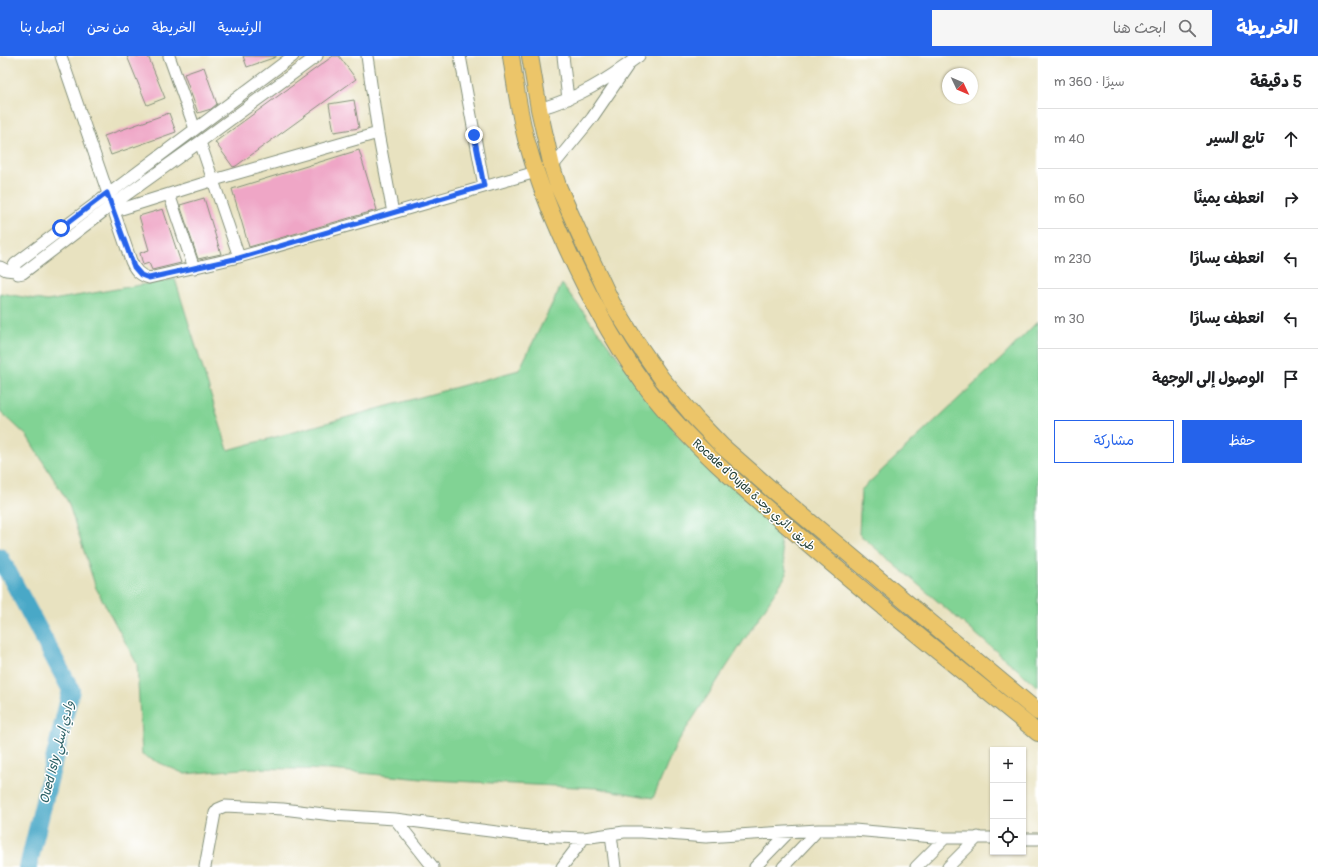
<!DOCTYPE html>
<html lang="ar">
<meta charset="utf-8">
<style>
:root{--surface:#fff;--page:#f6f6f6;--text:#202124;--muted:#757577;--line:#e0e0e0;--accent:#2563eb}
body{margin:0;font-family:Pangolin,"Playpen Sans Arabic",sans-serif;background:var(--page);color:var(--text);direction:rtl}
.controls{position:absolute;right:12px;bottom:12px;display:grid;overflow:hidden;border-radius:0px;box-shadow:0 1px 3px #0004}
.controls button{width:36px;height:36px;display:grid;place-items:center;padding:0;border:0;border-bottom:1px solid var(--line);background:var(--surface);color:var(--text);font:20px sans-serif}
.compass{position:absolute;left:942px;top:12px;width:36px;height:36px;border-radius:50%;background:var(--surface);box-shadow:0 1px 3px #0004;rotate:134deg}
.stop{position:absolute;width:12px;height:12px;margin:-9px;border:3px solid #2563eb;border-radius:50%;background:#fff}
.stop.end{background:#2563eb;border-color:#fff;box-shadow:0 1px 4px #0008}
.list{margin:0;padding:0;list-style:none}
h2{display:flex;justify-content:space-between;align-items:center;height:52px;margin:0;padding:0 16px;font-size:17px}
h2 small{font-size:13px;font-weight:400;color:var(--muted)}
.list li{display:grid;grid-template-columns:26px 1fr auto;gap:12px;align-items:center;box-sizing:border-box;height:60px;padding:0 16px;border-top:1px solid var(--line)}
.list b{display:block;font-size:15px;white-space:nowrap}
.list em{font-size:13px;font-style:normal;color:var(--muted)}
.actions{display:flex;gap:8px;padding:12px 16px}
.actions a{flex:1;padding:9px 0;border:1px solid var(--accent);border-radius:0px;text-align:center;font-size:14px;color:var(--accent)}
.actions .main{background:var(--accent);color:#fff}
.icon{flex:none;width:22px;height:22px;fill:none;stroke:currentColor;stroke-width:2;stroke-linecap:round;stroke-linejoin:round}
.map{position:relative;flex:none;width:1038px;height:811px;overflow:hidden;direction:ltr}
header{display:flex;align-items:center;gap:24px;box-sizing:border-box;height:56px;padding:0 20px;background:var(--accent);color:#fff}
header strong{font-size:19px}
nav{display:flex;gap:22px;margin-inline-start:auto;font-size:14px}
.search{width:280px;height:36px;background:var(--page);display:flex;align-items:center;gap:10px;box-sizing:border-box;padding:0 14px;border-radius:0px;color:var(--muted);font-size:15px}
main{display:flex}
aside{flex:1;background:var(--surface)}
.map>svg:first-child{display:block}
.green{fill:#81d394;stroke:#508864}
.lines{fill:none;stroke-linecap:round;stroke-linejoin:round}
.river{stroke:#48a8c7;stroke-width:18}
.building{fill:#efa6c6}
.minor-casing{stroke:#84907a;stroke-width:13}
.highway-casing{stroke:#84907a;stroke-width:18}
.minor{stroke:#fff;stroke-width:11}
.highway{stroke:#ecc569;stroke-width:16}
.route{stroke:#2563eb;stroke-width:5}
.labels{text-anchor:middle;stroke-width:3;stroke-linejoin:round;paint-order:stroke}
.street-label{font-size:12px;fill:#1f3d34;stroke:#fff}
.water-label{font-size:13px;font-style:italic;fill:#2d6267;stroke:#fff}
</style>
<header>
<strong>الخريطة</strong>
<div class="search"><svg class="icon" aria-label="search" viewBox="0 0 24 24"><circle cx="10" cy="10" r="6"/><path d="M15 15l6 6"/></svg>ابحث هنا</div>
<nav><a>الرئيسية</a><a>الخريطة</a><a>من نحن</a><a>اتصل بنا</a></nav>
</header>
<main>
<aside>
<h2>5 دقيقة<small>سيرًا · 360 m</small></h2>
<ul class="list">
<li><svg class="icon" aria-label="ahead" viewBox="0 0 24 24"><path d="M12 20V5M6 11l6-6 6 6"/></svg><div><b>تابع السير</b></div><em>40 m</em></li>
<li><svg class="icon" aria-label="right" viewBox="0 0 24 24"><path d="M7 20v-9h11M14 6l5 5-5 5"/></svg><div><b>انعطف يمينًا</b></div><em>60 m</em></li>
<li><svg class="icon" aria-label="left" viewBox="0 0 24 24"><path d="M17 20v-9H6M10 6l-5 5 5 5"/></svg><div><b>انعطف يسارًا</b></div><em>230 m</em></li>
<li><svg class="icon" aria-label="left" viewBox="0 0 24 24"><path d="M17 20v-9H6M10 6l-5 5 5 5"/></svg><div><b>انعطف يسارًا</b></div><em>30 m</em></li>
<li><svg class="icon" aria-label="arrive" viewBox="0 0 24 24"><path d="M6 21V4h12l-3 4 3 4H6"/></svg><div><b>الوصول إلى الوجهة</b></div></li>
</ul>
<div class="actions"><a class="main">حفظ</a><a>مشاركة</a></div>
</aside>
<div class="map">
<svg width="1038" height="811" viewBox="0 0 1038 811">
<rect width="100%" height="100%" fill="#fff"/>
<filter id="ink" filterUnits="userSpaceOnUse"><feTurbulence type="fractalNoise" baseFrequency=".025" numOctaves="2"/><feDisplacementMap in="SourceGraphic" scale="8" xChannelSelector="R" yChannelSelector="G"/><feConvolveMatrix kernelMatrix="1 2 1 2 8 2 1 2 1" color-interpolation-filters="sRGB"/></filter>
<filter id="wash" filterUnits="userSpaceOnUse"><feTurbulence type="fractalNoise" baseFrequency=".012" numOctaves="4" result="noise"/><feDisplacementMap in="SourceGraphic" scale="16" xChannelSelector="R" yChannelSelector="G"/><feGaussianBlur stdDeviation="0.9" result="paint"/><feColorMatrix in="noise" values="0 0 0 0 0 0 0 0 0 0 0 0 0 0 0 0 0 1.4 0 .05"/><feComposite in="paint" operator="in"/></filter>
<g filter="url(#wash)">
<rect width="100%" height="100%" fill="#e8e2c0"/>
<path class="green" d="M175,223L228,394L519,314L562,228L603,282L680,382L775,466L787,518L677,687L653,742L597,732L432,724L331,714L252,712L185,718L142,699L137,608L96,532L68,446L27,380L0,355V237L47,245Z
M1038,265V631L859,478L861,434L1002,302Z"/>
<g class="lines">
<path class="river" d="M0,501L71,634L28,811"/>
</g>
<g id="blocks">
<path class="building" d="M127,0H148L165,42L147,49Z
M243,0H276V1L247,11Z
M333,0H339L356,23L236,110L233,111L215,86Z
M204,11L217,48L211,53L198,57L184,18Z
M354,44L359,72L334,76L329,48Z
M169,57L176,76L111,99L104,80Z
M359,94L377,154L249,191L232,133Z
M204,142L221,198L198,203L180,149Z
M163,153L181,207L152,214L149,207L143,209L140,197L149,194L139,160Z"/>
</g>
</g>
<g filter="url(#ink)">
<use href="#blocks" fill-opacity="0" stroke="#84907a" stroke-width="1"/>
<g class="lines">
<g class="minor-casing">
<path id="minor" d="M61,0L131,205C135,214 139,219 149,222L239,201L536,116
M169,0L195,73
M293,0L15,208L13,211L18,218L23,217L112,149L200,86L317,0
M367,0L378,77L393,157
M460,0L484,130
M563,0L568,43
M539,53C580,41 605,25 639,0
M200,86L239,201
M552,111L592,62L629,8
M169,138L194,212
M115,155L214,124L378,77
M0,211L6,214L15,215
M395,763L433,811
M611,778L615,811
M1023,783H1038
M205,811L215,757L218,753L225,750L283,753L332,759L395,763L529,780L584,782L624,776H642L706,781L818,774H854L945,782H993
M562,811L584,782
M755,811L789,776
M783,811L818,774
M916,811L945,782
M948,811L978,781"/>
</g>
<g class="highway-casing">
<path id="highway" d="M511,0C515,28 519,56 526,83C535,116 547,148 561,179C586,236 615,292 654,341C694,391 743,432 791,473C872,543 956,610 1038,677
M530,0L539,53L552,111L558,130L584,188L612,247L635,284L662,323L696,363L722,390L772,434L1038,656"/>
</g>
<use href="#minor" class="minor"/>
<use href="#highway" class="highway"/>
</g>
</g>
<g class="lines" filter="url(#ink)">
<path class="route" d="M61,172L107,137L134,211L141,219L149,222L239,202L484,130L474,79"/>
</g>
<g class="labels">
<g class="street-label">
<text transform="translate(754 439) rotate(42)" y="4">Rocade d'Oujda طريق دائري وجدة</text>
</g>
<g class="water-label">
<text transform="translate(56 696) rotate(-76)" y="5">Oued Isly وادي إسلي</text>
</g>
</g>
</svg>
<div class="controls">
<button>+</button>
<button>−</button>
<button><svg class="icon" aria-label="locate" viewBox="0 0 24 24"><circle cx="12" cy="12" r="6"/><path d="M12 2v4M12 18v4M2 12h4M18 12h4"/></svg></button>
</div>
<svg class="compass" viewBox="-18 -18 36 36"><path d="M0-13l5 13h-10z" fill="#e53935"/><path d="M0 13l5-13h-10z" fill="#757577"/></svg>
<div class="stop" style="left:61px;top:172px"></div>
<div class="stop end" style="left:474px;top:79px"></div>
</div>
</main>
